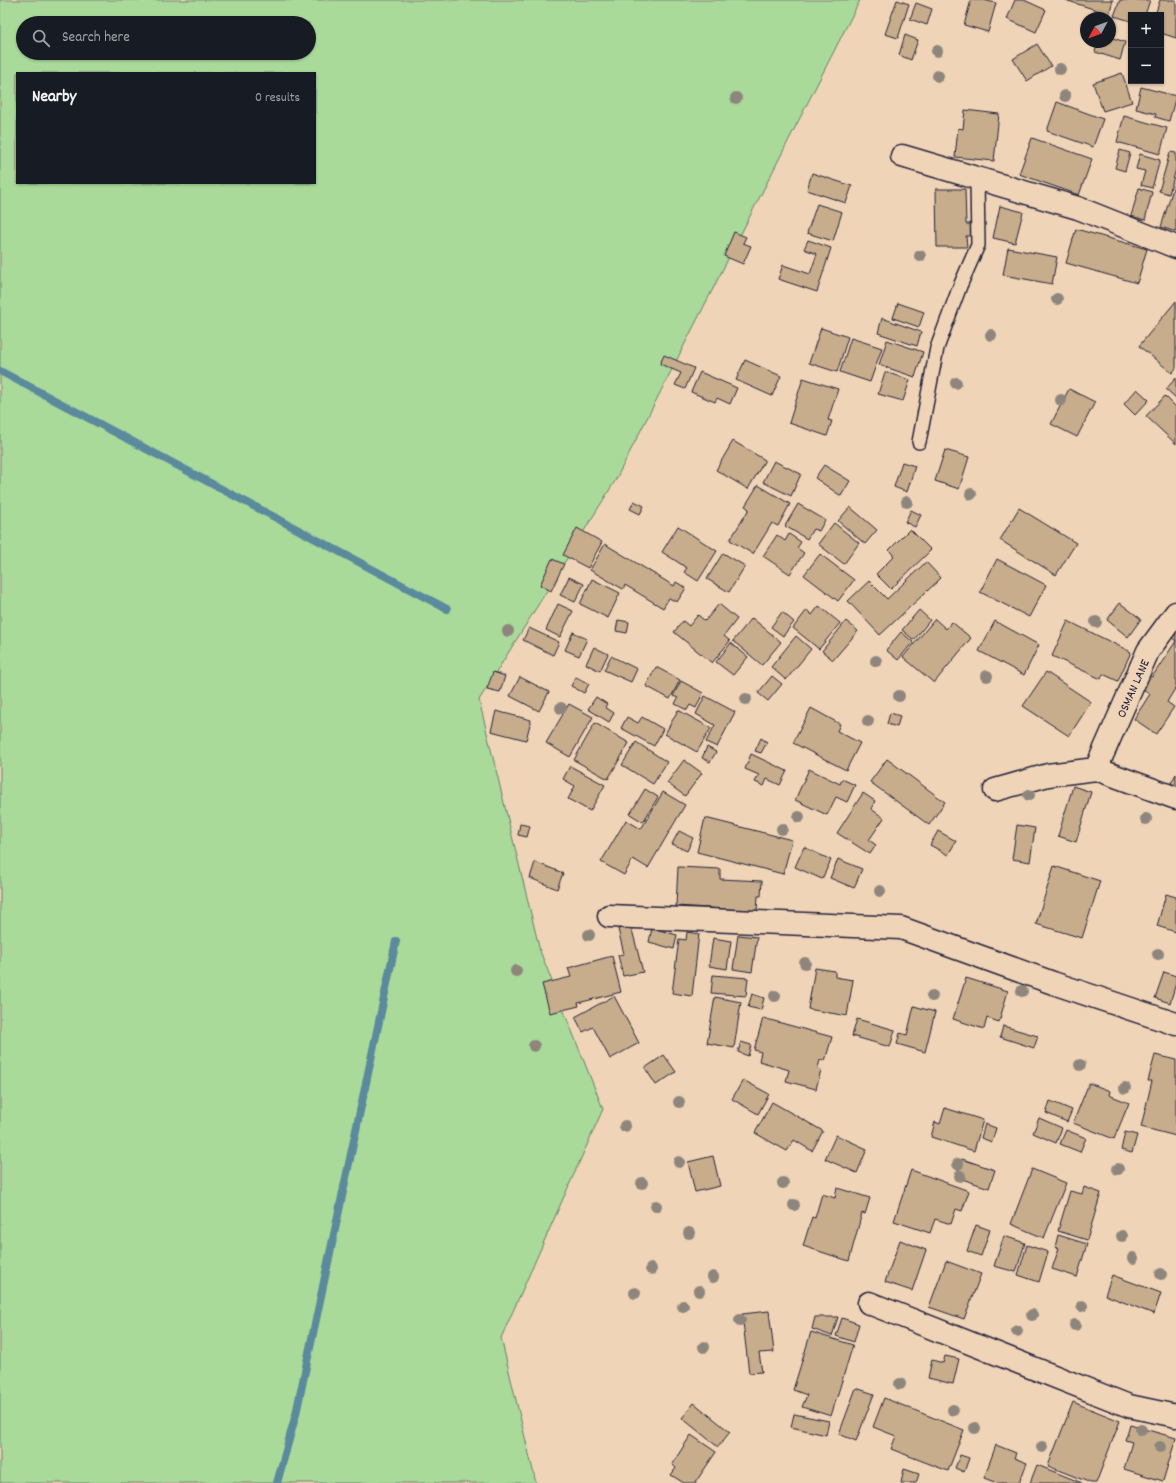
<!DOCTYPE html>
<meta charset="utf-8">
<style>
:root{--surface:#171b24;--page:#20242c;--text:#f1f3f6;--muted:#9ea1a6;--line:#363941}
body{margin:0;font-family:Dekko,sans-serif;background:var(--page);color:var(--text)}
.controls{position:absolute;right:12px;top:12px;display:grid;overflow:hidden;border-radius:0px;box-shadow:0 1px 3px #0004}
.controls button{width:36px;height:36px;display:grid;place-items:center;padding:0;border:0;border-bottom:1px solid var(--line);background:var(--surface);color:var(--text);font:20px sans-serif}
.compass{position:absolute;left:1080px;top:12px;width:36px;height:36px;border-radius:50%;background:var(--surface);box-shadow:0 1px 3px #0004;rotate:229deg}
.list{margin:0;padding:0;list-style:none}
h2{display:flex;justify-content:space-between;align-items:center;height:52px;margin:0;padding:0 16px;font-size:17px}
h2 small{font-size:13px;font-weight:400;color:var(--muted)}
.icon{flex:none;width:22px;height:22px;fill:none;stroke:currentColor;stroke-width:2;stroke-linecap:round;stroke-linejoin:round}
.map{position:relative;flex:none;width:1176px;height:1483px;overflow:hidden}
.search{position:absolute;background:var(--surface);box-shadow:0 1px 3px #0004;left:16px;top:16px;width:300px;height:44px;display:flex;align-items:center;gap:10px;box-sizing:border-box;padding:0 14px;border-radius:22px;color:var(--muted);font-size:15px}
.panel{position:absolute;background:var(--surface);box-shadow:0 1px 3px #0004;left:16px;top:72px;width:300px;height:112px;border-radius:0px}
.map>svg:first-child{display:block}
.green{fill:#a9da9a;stroke:#667e6a;fill-rule:evenodd}
.lines{fill:none;stroke-linecap:round;stroke-linejoin:round}
.stream{stroke:#5a8a9c;stroke-width:8}
.building{fill:#c7ad8b;stroke:#22223b}
.lane-casing{stroke:#22223b;stroke-width:16}
.street-casing{stroke:#22223b;stroke-width:25}
.lane{stroke:#f0d4b7;stroke-width:13}
.street{stroke:#f0d4b7;stroke-width:22}
.tree{fill:#8e867d}
.labels{text-anchor:middle;stroke-width:3;stroke-linejoin:round;paint-order:stroke}
.street-label{font-size:13px;fill:#22223b;stroke:#f0d4b7}
</style>
<div class="map">
<svg width="1176" height="1483" viewBox="0 0 1176 1483">
<rect width="100%" height="100%" fill="#f0d4b7"/>
<filter id="ink" filterUnits="userSpaceOnUse"><feTurbulence type="fractalNoise" baseFrequency=".025" numOctaves="2"/><feDisplacementMap in="SourceGraphic" scale="8" xChannelSelector="R" yChannelSelector="G"/><feConvolveMatrix kernelMatrix="1 2 1 2 8 2 1 2 1" color-interpolation-filters="sRGB"/></filter>
<g filter="url(#ink)">
<path class="green" d="M0,0H860L615,481L479,700L540,951L603,1109L501,1338L536,1483H0ZM23,23H309V53H23ZM17,73H315V183H17Z"/>
<g class="lines">
<path class="stream" d="M0,371L447,609
M277,1483L296,1414L396,941"/>
</g>
<path class="building" d="M897,0L909,4L898,38L885,34Z
M971,0H983L996,3L988,32L964,25Z
M1015,0H1024L1046,10L1036,32L1007,19Z
M1065,0H1113L1109,14Z
M1120,0H1150L1145,15H1131V21L1114,16Z
M1160,0H1176V38L1161,33V15H1155Z
M916,3L932,9L927,25L910,19Z
M905,35L918,40L911,60L899,55Z
M1110,37L1125,42L1120,60L1095,52L1098,42H1110Z
M1037,44L1051,66L1027,81L1013,59Z
M1122,73L1132,102L1103,111L1093,83Z
M1141,87L1176,96L1169,121L1155,117L1156,114L1136,109Z
M1057,102L1103,119L1093,147L1047,131Z
M965,110L999,114L994,161L955,157L958,128L963,129Z
M1124,116L1167,128L1160,154L1117,142Z
M1032,138L1092,159L1079,195L1019,174Z
M1120,150L1130,153L1125,171L1115,168Z
M1170,152L1176,153V169L1169,194L1159,191Z
M1140,154L1160,160L1152,188L1141,185L1145,171L1136,169Z
M812,173L852,186L846,203L807,190Z
M1176,179V232L1161,227Z
M1139,188L1152,192L1145,220L1131,216Z
M936,189H965L966,224H972L973,236H966L967,247H937Z
M817,204L842,212L833,241L807,233Z
M1000,206L1023,212L1015,243L993,238Z
M1076,229L1147,249L1137,283L1066,263Z
M734,232L746,237L743,243L751,246L743,264L724,256Z
M808,240L831,248L817,292L778,279L783,265L810,274L817,254L804,249Z
M1008,248L1057,257L1052,284L1003,275Z
M1176,301V368L1172,373L1139,346Z
M898,303L924,312L919,327L893,318Z
M882,318L921,332L917,346L878,333Z
M821,328L848,337L837,372L809,363Z
M851,338L882,348L870,382L840,372Z
M887,340L923,352L915,377L879,365Z
M664,355L694,368L685,389L675,385L681,373L660,364Z
M745,360L781,376L772,396L736,380Z
M700,372L737,388L730,404L717,398L715,402L691,392Z
M885,372L910,380L903,401L878,394Z
M803,378L838,389L828,420L832,421L827,436L789,423Z
M1176,378V398L1166,389Z
M1069,389L1095,402L1077,437L1051,424Z
M1137,389L1149,400L1135,415L1124,404Z
M1165,396L1176,407V444L1146,416Z
M733,441L765,460L748,489L716,470Z
M945,450L969,457L959,489L935,481Z
M774,461L801,474L791,496L763,482Z
M902,462L915,466L907,492L894,487Z
M824,465L850,481L841,496L815,478Z
M758,485L790,504L778,526L772,523L753,554L730,540L749,509L745,506Z
M634,501L644,506L640,514L630,509Z
M798,504L825,520L819,531L813,529L807,539L785,526Z
M850,507L877,530L865,544L838,521Z
M1019,508L1076,543L1056,575L1000,540Z
M911,510L921,515L915,527L905,522Z
M834,523L859,543L844,564L818,544Z
M678,526L717,551L698,581L684,572L687,568L662,552Z
M577,528L602,542L588,568L563,555Z
M910,529L931,550L891,589L876,574L894,556L889,550Z
M789,534L801,542L797,548L804,553L790,574L763,556L777,535L785,541Z
M605,544L674,586L676,582L686,588L677,602L669,598L663,608L625,585L623,589L590,570Z
M723,553L745,566L729,592L707,579Z
M820,554L854,580L838,601L804,575Z
M552,559L564,564L551,591L540,585Z
M997,559L1046,585L1029,617L980,592Z
M926,562L941,578L880,635L848,601L869,581L887,599Z
M569,577L584,584L575,602L560,595Z
M592,579L620,593L608,618L580,604Z
M1120,603L1141,619L1128,637L1107,620Z
M558,604L573,611L560,637L546,630Z
M719,604L737,619L724,636L730,641L712,663L674,632L683,621L689,626L698,615L705,621Z
M819,606L840,623L819,649L793,628L807,610L812,615Z
M919,610L930,620L914,640L902,630Z
M782,612L794,622L783,636L771,627Z
M752,618L781,642L762,665L733,641Z
M935,619L946,629L952,622L971,638L934,683L903,657Z
M618,620L629,622L627,633L616,631Z
M846,621L858,631L833,660L822,651Z
M995,621L1039,645L1024,675L979,651Z
M1068,621L1131,652L1118,681L1103,674L1101,679L1052,656Z
M529,628L559,642L553,655L523,640Z
M1176,631V687L1167,702L1174,707L1156,734L1134,719L1150,694L1140,687L1148,675L1152,677L1176,641L1171,637Z
M573,632L587,639L579,656L565,650Z
M901,632L913,642L898,660L886,650Z
M796,636L811,649L786,680L771,667Z
M731,643L748,657L733,675L716,662Z
M594,647L608,654L600,671L586,664Z
M611,656L637,669L631,682L604,670Z
M656,667L680,680L670,699L646,686Z
M493,672L505,676L500,692L487,689Z
M1046,672L1091,702L1069,736L1023,706Z
M772,676L782,684L768,701L758,693Z
M520,677L549,692L539,711L510,696Z
M576,677L589,684L584,693L571,686Z
M681,681L703,693L696,708L690,705L687,710L675,704L678,698L673,696Z
M705,696L735,712L717,747L706,742L715,725L696,714Z
M596,697L607,704L605,707L614,713L609,722L588,709Z
M569,704L593,717L570,757L546,743Z
M811,708L840,724L837,731L860,743L846,770L793,743Z
M678,710L711,728L697,752L665,734Z
M496,711L531,720L526,740L491,731Z
M890,713L900,716L897,727L887,724Z
M627,717L638,723L642,717L663,729L654,746L621,728Z
M595,723L629,743L608,779L574,760Z
M761,738L767,742L761,753L755,751Z
M636,742L667,762L653,784L622,765Z
M707,747L716,752L710,762L702,758Z
M751,754L787,771L780,785L767,779L764,786L755,782L759,775L745,769Z
M887,759L945,802L929,825L870,782Z
M684,760L702,773L685,796L667,783Z
M570,766L605,785L590,811L568,799L575,786L563,779Z
M809,769L840,784L842,779L855,785L847,802L836,797L827,815L795,800Z
M1176,774V787L1171,783Z
M1073,786L1091,792L1076,842L1058,836Z
M645,789L658,797L643,822L630,814Z
M663,792L685,805L648,868L633,859L624,875L601,862L626,820L641,829Z
M863,793L875,801L871,809L884,818L869,840L876,845L870,854L837,833Z
M705,818L792,840L783,874L697,852Z
M520,824L530,826L527,837L518,835Z
M1017,825L1035,828L1030,862L1012,859Z
M679,831L693,838L687,851L672,844Z
M938,831L956,841L948,855L930,845Z
M804,847L831,860L822,879L795,867Z
M838,859L862,869L854,888L830,878Z
M535,862L563,873L557,889L530,878Z
M1054,866L1100,881L1082,938L1036,924Z
M678,867L720,869V879L762,881L761,896H758L757,911L676,906Z
M1166,894L1176,897V932L1157,926Z
M631,926L643,972L623,976L618,955L624,954L618,929Z
M652,928L677,935L674,949L649,942Z
M687,932L699,934L692,996L672,993L679,939L686,940Z
M738,935L757,937L752,972L733,969Z
M713,938L731,941L727,969L709,966Z
M612,956L621,992L578,1003L579,1006L550,1013L542,984L571,977L568,968Z
M815,968L835,971V977L853,980L847,1016L808,1009Z
M1164,972L1176,976V983L1170,1003L1155,998Z
M713,975L748,978L746,996L711,993Z
M966,978L1008,991L999,1022L987,1018L984,1029L953,1019Z
M752,994L764,998L761,1010L748,1007Z
M614,996L639,1043L610,1059L593,1027L583,1032L575,1017Z
M715,997L741,1002L734,1048L707,1043Z
M914,1006L935,1012L925,1052L897,1044L900,1033L907,1035Z
M763,1018L832,1037L825,1061L820,1060L818,1068L821,1070L816,1089L786,1081L789,1070L759,1061L761,1052L754,1050Z
M857,1019L895,1030L890,1047L852,1036Z
M1003,1026L1038,1036L1034,1048L1000,1037Z
M741,1042L751,1045L748,1056L738,1052Z
M664,1055L676,1072L656,1085L645,1068Z
M1155,1055L1176,1060V1136L1141,1127L1152,1081H1148Z
M743,1080L769,1094L758,1114L732,1099Z
M1089,1083L1110,1091L1109,1095L1129,1103L1114,1139L1073,1123Z
M1050,1101L1072,1110L1067,1122L1046,1113Z
M772,1102L823,1131L812,1151L794,1140L787,1151L755,1133Z
M945,1108L983,1120L974,1151L931,1137L935,1122L940,1124Z
M1039,1118L1062,1128L1056,1143L1033,1133Z
M985,1124L996,1128L992,1142L981,1138Z
M1066,1130L1086,1138L1080,1152L1060,1144Z
M1125,1132L1137,1135L1132,1153L1121,1150Z
M836,1135L867,1149L857,1173L825,1159Z
M713,1156L720,1186L695,1192L688,1162Z
M962,1159L995,1170L989,1188L956,1177Z
M1032,1169L1066,1183L1044,1238L1011,1224Z
M911,1170L969,1191L962,1211L956,1209L951,1224L935,1219L930,1233L894,1221Z
M1084,1187L1101,1193L1087,1240L1058,1231L1070,1191L1082,1194Z
M837,1188L870,1198L865,1214L862,1213L849,1261L803,1246L812,1217L815,1218L822,1194L835,1198Z
M976,1225L990,1230L981,1256L967,1251Z
M1058,1235L1087,1244L1077,1277L1052,1269L1059,1248L1055,1247Z
M1004,1236L1025,1243L1016,1272L994,1266Z
M900,1240L926,1250L912,1291L885,1282Z
M1027,1245L1048,1252L1039,1282L1018,1275Z
M946,1261L981,1274L964,1319L929,1307Z
M1112,1275L1161,1293L1154,1314L1105,1295Z
M769,1311L774,1352L759,1353L762,1372L749,1373L742,1314Z
M815,1317H838L832,1336L812,1329Z
M842,1318L859,1324L854,1342L836,1336Z
M811,1332L853,1345L831,1416L802,1407L807,1395L793,1390Z
M945,1356L959,1359L953,1384L928,1378L932,1360L943,1363Z
M856,1388L874,1394L856,1441L839,1434Z
M884,1398L964,1430L948,1471L891,1449L896,1436L873,1427Z
M1073,1402L1120,1421L1096,1483H1091L1048,1466Z
M694,1403L730,1432L718,1447L682,1418Z
M794,1414L829,1421L826,1435L791,1427Z
M1130,1425L1176,1438L1163,1481L1124,1469L1132,1442L1125,1440Z
M691,1435L716,1452L695,1483H684L671,1475L676,1468L672,1464Z
M996,1445L1016,1453L1014,1458L1027,1463L1019,1483H997L984,1478Z
M960,1455L969,1458L964,1472L955,1468Z
M1037,1465L1082,1483H1030Z
M904,1469L919,1474L916,1483H901Z"/>
<g class="lines">
<g class="lane-casing">
<path id="lane" d="M919,442L937,348L960,286L978,245L977,178"/>
</g>
<g class="street-casing">
<path id="street" d="M902,156L1078,208L1176,247
M1096,769L1148,651L1176,613
M995,790L1048,775L1096,769L1176,798
M609,916L901,928L1053,983L1176,1024
M869,1303L1129,1406L1176,1416"/>
</g>
<use href="#lane" class="lane"/>
<use href="#street" class="street"/>
</g>
<g class="tree">
<circle cx="937" cy="51" r="6"/>
<circle cx="1060" cy="69" r="6"/>
<circle cx="938" cy="76" r="6"/>
<circle cx="1065" cy="96" r="6"/>
<circle cx="736" cy="98" r="6"/>
<circle cx="920" cy="256" r="6"/>
<circle cx="1057" cy="299" r="6"/>
<circle cx="991" cy="335" r="6"/>
<circle cx="956" cy="383" r="6"/>
<circle cx="1061" cy="400" r="6"/>
<circle cx="971" cy="494" r="6"/>
<circle cx="907" cy="502" r="6"/>
<circle cx="1096" cy="622" r="6"/>
<circle cx="508" cy="631" r="6"/>
<circle cx="876" cy="661" r="6"/>
<circle cx="987" cy="676" r="6"/>
<circle cx="899" cy="696" r="6"/>
<circle cx="746" cy="699" r="6"/>
<circle cx="561" cy="708" r="6"/>
<circle cx="868" cy="721" r="6"/>
<circle cx="1029" cy="795" r="6"/>
<circle cx="799" cy="817" r="6"/>
<circle cx="1146" cy="819" r="6"/>
<circle cx="782" cy="829" r="6"/>
<circle cx="880" cy="891" r="6"/>
<circle cx="589" cy="935" r="6"/>
<circle cx="1158" cy="954" r="6"/>
<circle cx="805" cy="963" r="6"/>
<circle cx="516" cy="971" r="6"/>
<circle cx="1022" cy="991" r="6"/>
<circle cx="775" cy="996" r="6"/>
<circle cx="932" cy="996" r="6"/>
<circle cx="534" cy="1046" r="6"/>
<circle cx="1080" cy="1065" r="6"/>
<circle cx="1125" cy="1088" r="6"/>
<circle cx="679" cy="1102" r="6"/>
<circle cx="625" cy="1126" r="6"/>
<circle cx="679" cy="1162" r="6"/>
<circle cx="958" cy="1164" r="6"/>
<circle cx="1118" cy="1169" r="6"/>
<circle cx="960" cy="1176" r="6"/>
<circle cx="642" cy="1183" r="6"/>
<circle cx="783" cy="1183" r="6"/>
<circle cx="794" cy="1205" r="6"/>
<circle cx="656" cy="1206" r="6"/>
<circle cx="689" cy="1233" r="6"/>
<circle cx="1122" cy="1236" r="6"/>
<circle cx="1133" cy="1258" r="6"/>
<circle cx="651" cy="1269" r="6"/>
<circle cx="1161" cy="1274" r="6"/>
<circle cx="713" cy="1277" r="6"/>
<circle cx="699" cy="1291" r="6"/>
<circle cx="635" cy="1293" r="6"/>
<circle cx="683" cy="1306" r="6"/>
<circle cx="1082" cy="1306" r="6"/>
<circle cx="1032" cy="1315" r="6"/>
<circle cx="740" cy="1320" r="6"/>
<circle cx="1075" cy="1325" r="6"/>
<circle cx="1017" cy="1331" r="6"/>
<circle cx="704" cy="1347" r="6"/>
<circle cx="900" cy="1384" r="6"/>
<circle cx="953" cy="1410" r="6"/>
<circle cx="975" cy="1428" r="6"/>
<circle cx="1141" cy="1430" r="6"/>
<circle cx="1042" cy="1447" r="6"/>
<circle cx="1160" cy="1447" r="6"/>
</g>
</g>
<g class="labels">
<g class="street-label">
<text transform="translate(1132 688) rotate(-66)" y="5">OSMAN LANE</text>
</g>
</g>
</svg>
<div class="controls">
<button>+</button>
<button>−</button>
</div>
<svg class="compass" viewBox="-18 -18 36 36"><path d="M0-13l5 13h-10z" fill="#e53935"/><path d="M0 13l5-13h-10z" fill="#9ea1a6"/></svg>
<div class="search"><svg class="icon" aria-label="search" viewBox="0 0 24 24"><circle cx="10" cy="10" r="6"/><path d="M15 15l6 6"/></svg>Search here</div>
<section class="panel">
<h2>Nearby<small>0 results</small></h2>
<ul class="list">
</ul>
</section>
</div>
